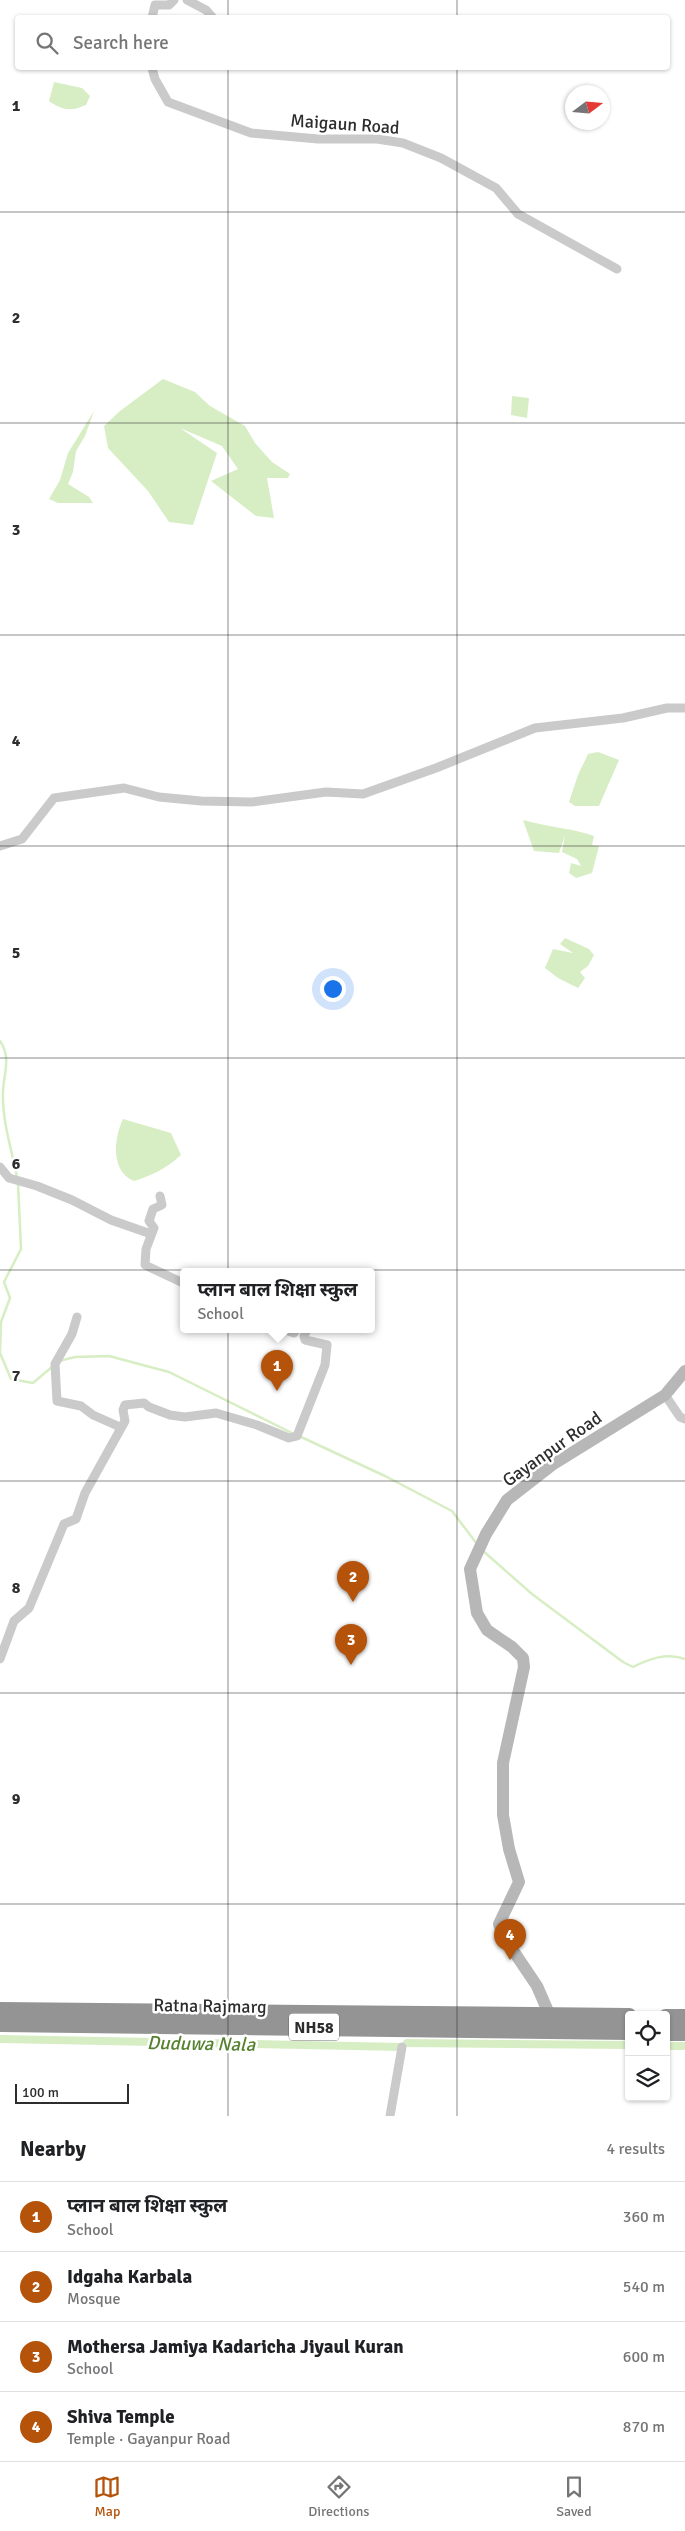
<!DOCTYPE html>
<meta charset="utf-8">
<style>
:root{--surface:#fff;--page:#f6f6f6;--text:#202124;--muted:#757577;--line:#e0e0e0;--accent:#b45309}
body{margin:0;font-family:Signika,"Noto Sans Devanagari",sans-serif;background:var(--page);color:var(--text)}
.controls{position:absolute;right:15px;bottom:15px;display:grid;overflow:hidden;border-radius:5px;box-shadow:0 1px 4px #0004}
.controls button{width:45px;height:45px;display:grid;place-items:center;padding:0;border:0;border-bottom:1px solid var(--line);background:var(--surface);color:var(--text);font:25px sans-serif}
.compass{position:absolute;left:565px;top:85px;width:45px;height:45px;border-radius:50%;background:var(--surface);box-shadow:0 1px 4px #0004;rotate:74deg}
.scale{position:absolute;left:15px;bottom:12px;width:114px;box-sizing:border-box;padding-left:5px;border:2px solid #2d2d2d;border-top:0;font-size:14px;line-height:18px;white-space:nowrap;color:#2d2d2d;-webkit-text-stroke:4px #fff;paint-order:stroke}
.you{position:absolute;left:332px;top:988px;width:18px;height:18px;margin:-12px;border:4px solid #fff;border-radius:50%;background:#1a73e8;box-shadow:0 0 0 8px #1a73e833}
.badge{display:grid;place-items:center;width:32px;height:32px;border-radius:50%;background:var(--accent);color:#fff;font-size:16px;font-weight:700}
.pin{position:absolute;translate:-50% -41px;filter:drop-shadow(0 1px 2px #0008)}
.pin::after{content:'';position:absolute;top:26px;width:18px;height:15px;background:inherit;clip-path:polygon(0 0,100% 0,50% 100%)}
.popup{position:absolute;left:180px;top:1268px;width:195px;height:65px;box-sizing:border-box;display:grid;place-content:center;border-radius:5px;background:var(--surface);filter:drop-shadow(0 1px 4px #0005);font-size:16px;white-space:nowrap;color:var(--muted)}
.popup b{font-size:19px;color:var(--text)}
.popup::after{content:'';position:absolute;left:50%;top:100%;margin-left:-10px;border:10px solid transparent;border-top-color:var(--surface)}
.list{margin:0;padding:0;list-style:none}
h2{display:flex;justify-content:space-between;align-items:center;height:65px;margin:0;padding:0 20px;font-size:21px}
h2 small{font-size:16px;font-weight:400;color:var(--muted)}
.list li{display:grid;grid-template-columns:32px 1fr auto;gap:15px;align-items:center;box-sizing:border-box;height:70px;padding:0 20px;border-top:1px solid var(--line)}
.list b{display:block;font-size:19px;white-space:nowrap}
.list p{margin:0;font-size:16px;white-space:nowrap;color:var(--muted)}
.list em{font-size:16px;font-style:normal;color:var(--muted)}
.icon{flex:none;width:28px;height:28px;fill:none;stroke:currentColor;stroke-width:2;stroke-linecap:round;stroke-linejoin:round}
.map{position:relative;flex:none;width:685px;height:2116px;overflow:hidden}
.search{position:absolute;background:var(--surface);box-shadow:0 1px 4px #0004;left:15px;right:15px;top:15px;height:55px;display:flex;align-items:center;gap:12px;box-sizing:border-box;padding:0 18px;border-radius:5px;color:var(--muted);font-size:19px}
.sheet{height:345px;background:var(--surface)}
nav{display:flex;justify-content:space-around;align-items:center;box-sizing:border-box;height:70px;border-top:1px solid var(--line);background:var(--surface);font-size:14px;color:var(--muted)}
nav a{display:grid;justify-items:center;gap:2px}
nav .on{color:var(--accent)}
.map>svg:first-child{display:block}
.water{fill:#d7eec4}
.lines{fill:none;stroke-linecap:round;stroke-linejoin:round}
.stream{stroke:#d7eec4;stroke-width:2.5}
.canal{stroke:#d7eec4;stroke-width:8}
.street{stroke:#cacaca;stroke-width:9}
.secondary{stroke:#b7b7b7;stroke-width:12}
.highway{stroke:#949494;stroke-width:16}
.grid{fill:none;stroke:#2d2d2d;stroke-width:1;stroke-opacity:0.55}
.labels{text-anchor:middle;stroke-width:5;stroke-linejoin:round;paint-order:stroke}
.shield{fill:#fff;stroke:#6c6c6c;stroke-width:1}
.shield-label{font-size:16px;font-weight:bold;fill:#2d2d2d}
.street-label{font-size:18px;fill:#2d2d2d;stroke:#fff}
.water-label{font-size:19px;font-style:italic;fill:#568230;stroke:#fff}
.grid-label{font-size:16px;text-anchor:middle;font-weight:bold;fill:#2d2d2d;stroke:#fff;stroke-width:5;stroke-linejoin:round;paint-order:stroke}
</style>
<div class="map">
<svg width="685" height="2116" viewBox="0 0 685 2116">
<rect width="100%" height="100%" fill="#fff"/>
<path class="water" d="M54,82L82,88L90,96L86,105C70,112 62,110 49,101Z
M163,379L195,392L210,406L245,426L255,443L272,462L290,474L288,478H267L274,518L256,516L211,481L238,469L222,446L180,428L217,453L193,525L169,522L148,491L108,448L104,426L120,411Z
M512,396L529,398L527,418L511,415Z
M94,411L85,436L76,451L73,472L68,484L89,497L93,503H58L49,499L60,480L68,453Z
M598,752L619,760L599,806H575L569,802L578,775L588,754Z
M523,820C547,827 571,828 594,836L592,845L599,846L592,873L576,878L569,873L571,863L581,866L577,859L562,852L565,835L559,853L534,851Z
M565,938L589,949L594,955L588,966L580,972L585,978L578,988L558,978L545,968L553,949L573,953L560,944Z
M123,1119L171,1133L181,1155C167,1168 153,1175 134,1181C110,1171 114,1138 123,1119Z"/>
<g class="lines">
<path class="stream" d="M0,1041C12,1058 3,1075 3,1093C2,1121 12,1151 17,1177
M18,1183L21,1249L4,1282L10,1298L1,1322L0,1353L11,1379L33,1383L53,1366
M59,1361L75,1357L109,1356L169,1372L294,1434
M299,1436L385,1476L452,1511L477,1544
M482,1550L532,1594L623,1662L633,1667C649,1659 667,1652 685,1659"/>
<path class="canal" d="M0,2039L402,2047
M407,2043L629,2045
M666,2046H685"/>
<path class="street" d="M187,0L206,10L213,18
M152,18L155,5H169L174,0
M152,68L155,79L168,102L251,133L318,139H377L403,143L441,158L496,188L518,214L617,269
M0,846L22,839L54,798L124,788L159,797L201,801L252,802L326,792L363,794L436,768L535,728L623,718L667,708H685
M0,1167L9,1178L37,1186L72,1200L111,1220L151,1234
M160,1196L162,1205L153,1209L149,1221L154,1228L146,1249L145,1265L183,1283
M77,1317L72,1334L55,1364L57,1401L81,1406L93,1415L120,1427
M286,1330L294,1333L296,1330
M665,1395L680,1417L685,1419
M0,1659L14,1621L29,1608L64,1524L76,1519L85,1493L125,1421L123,1410L125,1405L144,1403L149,1407L170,1415L185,1417L216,1413L257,1425L289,1438L297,1436L325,1365L327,1345L305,1340L304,1336L307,1330
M390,2116L402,2047"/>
<path class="secondary" d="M550,2016L537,1986L504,1937L499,1924L519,1882L509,1849L503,1815V1763L524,1667L523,1658L512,1647L487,1630L477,1613L470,1569L486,1534L507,1500L552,1465L665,1395L685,1371"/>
<path class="highway" d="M0,2010L629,2016
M666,2017H685
M0,2024L629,2032
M666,2033H685"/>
</g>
<path class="grid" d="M228,0V18M457,0V18M228,68V2116M457,68V2116M0,212H685M0,423H685M0,635H685M0,846H685M0,1058H685M0,1270H685M0,1481H685M0,1693H685M0,1904H685"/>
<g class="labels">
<rect class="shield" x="289" y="2013.5" width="50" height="27" rx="4"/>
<g class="shield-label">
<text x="314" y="2033">NH58</text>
</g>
<g class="street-label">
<text transform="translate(345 124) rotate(4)" y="6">Maigaun Road</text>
<text transform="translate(552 1449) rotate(-35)" y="6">Gayanpur Road</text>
<text transform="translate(210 2006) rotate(1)" y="6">Ratna Rajmarg</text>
</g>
<g class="water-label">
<text transform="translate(201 2043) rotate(1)" y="7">Duduwa Nala</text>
</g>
</g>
<g class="grid-label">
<text x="16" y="111">1</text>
<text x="16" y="323">2</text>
<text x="16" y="535">3</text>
<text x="16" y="746">4</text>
<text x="16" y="958">5</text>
<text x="16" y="1169">6</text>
<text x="16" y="1381">7</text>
<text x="16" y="1593">8</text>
<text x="16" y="1804">9</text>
</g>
</svg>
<div class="controls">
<button><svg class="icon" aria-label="locate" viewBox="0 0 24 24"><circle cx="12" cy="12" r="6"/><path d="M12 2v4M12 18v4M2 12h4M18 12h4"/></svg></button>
<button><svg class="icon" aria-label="layers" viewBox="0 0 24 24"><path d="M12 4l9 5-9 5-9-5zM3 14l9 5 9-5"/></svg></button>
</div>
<svg class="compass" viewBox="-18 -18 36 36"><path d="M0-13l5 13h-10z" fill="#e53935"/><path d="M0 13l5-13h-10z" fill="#757577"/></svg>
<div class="scale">100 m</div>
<div class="you"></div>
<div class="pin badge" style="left:277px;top:1391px">1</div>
<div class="popup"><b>प्लान बाल शिक्षा स्कुल</b>School</div>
<div class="pin badge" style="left:353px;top:1602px">2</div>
<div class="pin badge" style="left:351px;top:1665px">3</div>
<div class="pin badge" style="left:510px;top:1960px">4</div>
<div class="search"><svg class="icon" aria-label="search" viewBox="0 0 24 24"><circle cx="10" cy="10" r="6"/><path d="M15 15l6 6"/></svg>Search here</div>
</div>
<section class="sheet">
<h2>Nearby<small>4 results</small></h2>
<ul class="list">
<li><span class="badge">1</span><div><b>प्लान बाल शिक्षा स्कुल</b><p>School</p></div><em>360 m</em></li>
<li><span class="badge">2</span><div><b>Idgaha Karbala</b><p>Mosque</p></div><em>540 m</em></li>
<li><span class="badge">3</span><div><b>Mothersa Jamiya Kadaricha Jiyaul Kuran</b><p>School</p></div><em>600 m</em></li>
<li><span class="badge">4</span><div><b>Shiva Temple</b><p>Temple · Gayanpur Road</p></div><em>870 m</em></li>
</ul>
</section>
<nav>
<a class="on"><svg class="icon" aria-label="map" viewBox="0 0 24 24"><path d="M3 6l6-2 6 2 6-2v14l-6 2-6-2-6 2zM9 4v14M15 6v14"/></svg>Map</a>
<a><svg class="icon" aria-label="directions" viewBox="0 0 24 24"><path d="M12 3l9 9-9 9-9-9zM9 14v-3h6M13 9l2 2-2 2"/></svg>Directions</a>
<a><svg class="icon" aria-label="saved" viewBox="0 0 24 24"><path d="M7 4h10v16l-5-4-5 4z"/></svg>Saved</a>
</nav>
